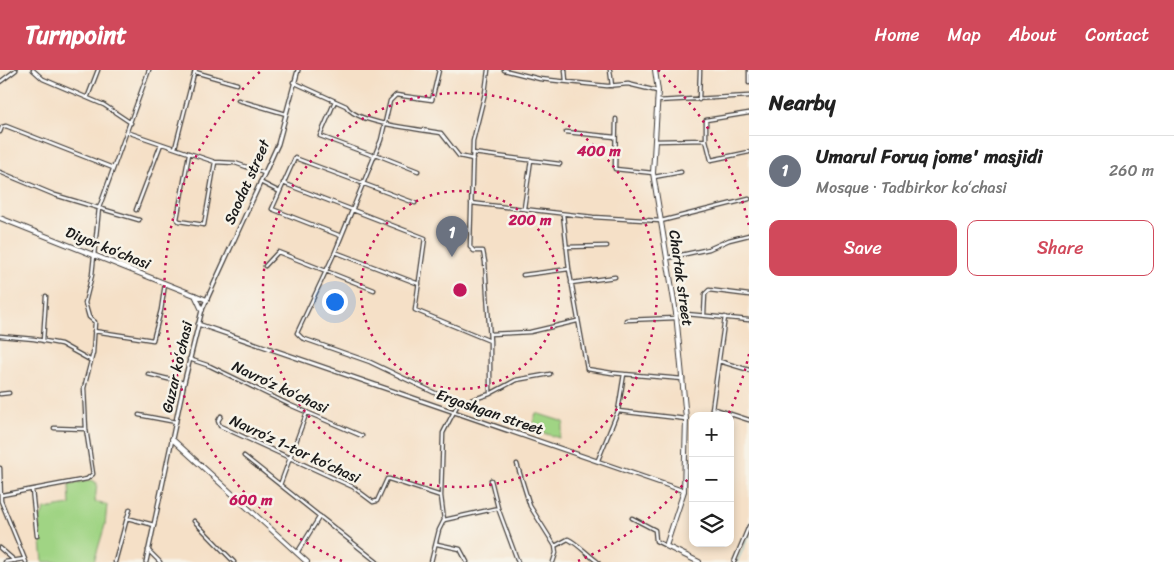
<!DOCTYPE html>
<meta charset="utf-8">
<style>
:root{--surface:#fff;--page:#f6f6f6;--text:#222;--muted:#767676;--line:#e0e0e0;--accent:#d1495b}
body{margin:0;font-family:Sriracha,sans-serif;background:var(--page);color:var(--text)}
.controls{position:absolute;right:15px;bottom:15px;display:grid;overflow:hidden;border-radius:10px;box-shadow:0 2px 8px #0003}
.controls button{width:45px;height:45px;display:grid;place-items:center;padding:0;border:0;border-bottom:1px solid var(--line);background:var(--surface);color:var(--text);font:25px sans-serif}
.you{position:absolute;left:334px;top:231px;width:18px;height:18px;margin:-12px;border:4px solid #fff;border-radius:50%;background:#1a73e8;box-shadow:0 0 0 8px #1a73e833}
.badge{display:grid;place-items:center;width:32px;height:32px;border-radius:50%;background:var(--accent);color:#fff;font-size:16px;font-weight:700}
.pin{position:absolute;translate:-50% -41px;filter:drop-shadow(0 1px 2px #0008)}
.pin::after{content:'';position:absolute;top:26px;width:18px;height:15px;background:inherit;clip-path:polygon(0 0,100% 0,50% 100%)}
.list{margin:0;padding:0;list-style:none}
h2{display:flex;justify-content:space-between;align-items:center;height:65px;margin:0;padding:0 20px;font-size:21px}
h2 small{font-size:16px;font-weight:400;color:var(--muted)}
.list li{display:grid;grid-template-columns:32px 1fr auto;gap:15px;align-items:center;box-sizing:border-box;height:70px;padding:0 20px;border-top:1px solid var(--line)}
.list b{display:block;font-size:19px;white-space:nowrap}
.list p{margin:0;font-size:16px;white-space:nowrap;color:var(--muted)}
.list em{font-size:16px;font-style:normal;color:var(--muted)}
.actions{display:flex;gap:10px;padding:15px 20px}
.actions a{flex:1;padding:11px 0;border:1px solid var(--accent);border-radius:10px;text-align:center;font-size:18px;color:var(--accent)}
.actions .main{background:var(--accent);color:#fff}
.icon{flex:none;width:28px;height:28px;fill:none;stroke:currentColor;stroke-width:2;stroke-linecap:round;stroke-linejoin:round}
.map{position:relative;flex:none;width:749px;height:492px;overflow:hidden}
header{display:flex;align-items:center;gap:30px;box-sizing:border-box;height:70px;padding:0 25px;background:var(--accent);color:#fff}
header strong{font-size:24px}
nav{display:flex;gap:28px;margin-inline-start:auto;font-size:18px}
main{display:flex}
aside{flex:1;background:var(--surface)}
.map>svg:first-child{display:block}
.green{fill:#a0d484;stroke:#5e7850}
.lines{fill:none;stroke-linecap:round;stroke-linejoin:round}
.stream{stroke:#45b3c0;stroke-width:1}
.minor-casing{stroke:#3d3936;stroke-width:5}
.tertiary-casing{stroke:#3d3936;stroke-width:5.5}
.secondary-casing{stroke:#3d3936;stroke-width:6}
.minor{stroke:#fff;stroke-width:2.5}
.tertiary{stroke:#fff;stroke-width:3}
.secondary{stroke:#fff;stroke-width:4}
.ring{fill:none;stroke:#c2185b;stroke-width:2.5;stroke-dasharray:2.5 5}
.labels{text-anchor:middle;stroke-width:5;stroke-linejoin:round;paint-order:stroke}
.street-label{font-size:15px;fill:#1c1c1c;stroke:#f7f3e8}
.centre{fill:#c2185b;stroke:#f7f3e8;stroke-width:2.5}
.ring-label{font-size:15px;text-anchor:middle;font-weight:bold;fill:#c2185b;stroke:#f7f3e8;stroke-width:5;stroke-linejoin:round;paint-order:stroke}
</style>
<header>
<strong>Turnpoint</strong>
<nav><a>Home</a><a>Map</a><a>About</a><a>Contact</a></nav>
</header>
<main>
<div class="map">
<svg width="749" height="492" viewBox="0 0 749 492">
<rect width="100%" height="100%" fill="#f7f3e8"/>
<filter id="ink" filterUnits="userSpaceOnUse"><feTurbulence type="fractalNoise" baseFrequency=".02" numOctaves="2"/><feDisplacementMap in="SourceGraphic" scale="10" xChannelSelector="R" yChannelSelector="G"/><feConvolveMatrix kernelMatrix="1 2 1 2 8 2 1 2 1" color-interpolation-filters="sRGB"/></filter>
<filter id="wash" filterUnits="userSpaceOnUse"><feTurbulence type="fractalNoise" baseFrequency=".0096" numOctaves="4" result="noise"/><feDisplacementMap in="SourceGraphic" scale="20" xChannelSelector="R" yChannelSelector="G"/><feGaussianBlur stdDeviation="1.12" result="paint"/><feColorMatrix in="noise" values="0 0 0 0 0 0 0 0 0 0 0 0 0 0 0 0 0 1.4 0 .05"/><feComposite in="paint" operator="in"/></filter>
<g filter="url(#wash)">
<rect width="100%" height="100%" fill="#f5e0c7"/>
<path class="green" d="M536,343L564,352L559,368L531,359Z
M91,410L97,413L95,432L107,435L105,455L94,492H43L39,450L45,439L70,435L69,414Z"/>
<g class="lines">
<path class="stream" d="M737,492L749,465"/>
</g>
</g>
<g filter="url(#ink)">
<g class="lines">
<g class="minor-casing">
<path id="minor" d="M33,0L43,9L104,35L131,53
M439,0L432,30L396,25L390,31L381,70L335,182L297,263L302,268L370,292L458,334
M504,0L540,9L607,16L628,14L657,21
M565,0L566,11
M610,0L612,16
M749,0V13
M195,2L237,14
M0,12L16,0
M293,12L346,36C356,54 420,59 441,63L459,86L473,89
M88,26L98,0
M238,30L286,44
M699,30L700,0
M335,31L320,66L374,86
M657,31L749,26
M616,49L615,99L653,103
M0,62L2,57L6,56L113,98
M127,62L215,92L235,93L264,103
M566,62L615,67
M706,70V50L749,43
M655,71L706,70L711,90L749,82
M175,78L195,0
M473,83L560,94
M189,84L177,149L179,151L204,155L215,92
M375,84L418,101
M0,102L55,125L139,150
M654,107L681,102
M260,112L278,121
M283,113L425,168L415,240L490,271
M471,133L593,147L661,151L749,129
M524,138L531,90
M136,140L161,74
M563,144L569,199L587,299L612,303L683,309
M341,166L272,139L295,88L415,133
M566,177L607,176
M335,182L419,214
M667,188L709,179L729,170L749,165
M265,196L278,182L374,220
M523,205L569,199
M571,213L615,207
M676,243L749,250
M704,244L705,224L709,220L749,225
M626,250L676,248
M94,261L153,270L161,240L165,214
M490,264L530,262L577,251
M0,266L34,269L61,274L90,290
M43,271L46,226
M189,289L210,296L290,335L362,366
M719,291L749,300
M148,304L184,313
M0,324L9,323
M490,324L516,310L550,304
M712,338L749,350
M618,341L686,349
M139,345L176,352
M221,346L218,351L220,356L353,417L373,432L377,431L387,409H389L441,426
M711,346L725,247
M54,358L86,359
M244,386L377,492
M598,390L618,341L624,304
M517,394L530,436L555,476L556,483L553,492
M0,398L1,431L26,492
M491,410L498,438L518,492
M280,415L307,342
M32,420L37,466
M2,425L87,409L93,404L86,359L84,318L93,283L95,252L89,247L85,233L92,205L99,138L149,0
M127,448L130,439
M632,448L655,460L656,471L666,476
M444,450L498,438
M194,451L234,492
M437,474L460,479L467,492
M555,476L568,469C577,473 589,486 598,492
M0,478L15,491
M148,480L160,492
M297,483L320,446
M5,492L24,489
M115,492L127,448L154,455
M431,492L439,460L444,450L441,426L443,363L458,334L490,324V271L485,192L483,181H474L470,177L473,71L485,23L488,0
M734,492L749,456"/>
</g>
<g class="tertiary-casing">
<path id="tertiary" d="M198,254L684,421
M146,492L184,313L202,240L278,74L298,0"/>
</g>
<g class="secondary-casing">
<path id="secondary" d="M655,0L658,21L653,103L676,243L686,349L684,421L666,476L699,492
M0,148L207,230
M195,225L202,240
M172,369L307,492"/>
</g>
<use href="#minor" class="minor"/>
<use href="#tertiary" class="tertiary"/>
<use href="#secondary" class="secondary"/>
</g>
</g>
<g class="ring">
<circle cx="460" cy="220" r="99"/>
<circle cx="460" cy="220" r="197"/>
<path d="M749 284A296 296 0 0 1 728 345M692 404A296 296 0 0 1 578 491M342 491A296 296 0 0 1 262 0M658 0A296 296 0 0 1 749 156"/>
</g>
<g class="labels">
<g class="street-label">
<text transform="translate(247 112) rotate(-66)" y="5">Saodat street</text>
<text transform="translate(108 178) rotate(22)" y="5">Diyor koʻchasi</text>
<text transform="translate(681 208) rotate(82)" y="5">Chartak street</text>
<text transform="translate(177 297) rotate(-77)" y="5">Guzar koʻchasi</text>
<text transform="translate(280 317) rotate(25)" y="5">Navroʻz koʻchasi</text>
<text transform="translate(490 342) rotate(19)" y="5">Ergashgan street</text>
<text transform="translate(295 379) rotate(25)" y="5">Navroʻz 1-tor koʻchasi</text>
</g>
</g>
<circle cx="460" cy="220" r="8" class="centre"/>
<g class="ring-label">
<text x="599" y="86">400 m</text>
<text x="530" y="155">200 m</text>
<text x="251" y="435">600 m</text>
</g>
</svg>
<div class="controls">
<button>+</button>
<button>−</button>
<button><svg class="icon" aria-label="layers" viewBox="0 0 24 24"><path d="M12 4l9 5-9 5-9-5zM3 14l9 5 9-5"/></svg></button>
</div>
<div class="you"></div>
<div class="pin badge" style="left:452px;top:187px;background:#6b7280">1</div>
</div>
<aside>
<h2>Nearby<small></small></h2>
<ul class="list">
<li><span class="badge" style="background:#6b7280">1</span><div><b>Umarul Foruq jome' masjidi</b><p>Mosque · Tadbirkor koʻchasi</p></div><em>260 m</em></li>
</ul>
<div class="actions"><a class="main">Save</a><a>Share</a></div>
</aside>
</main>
